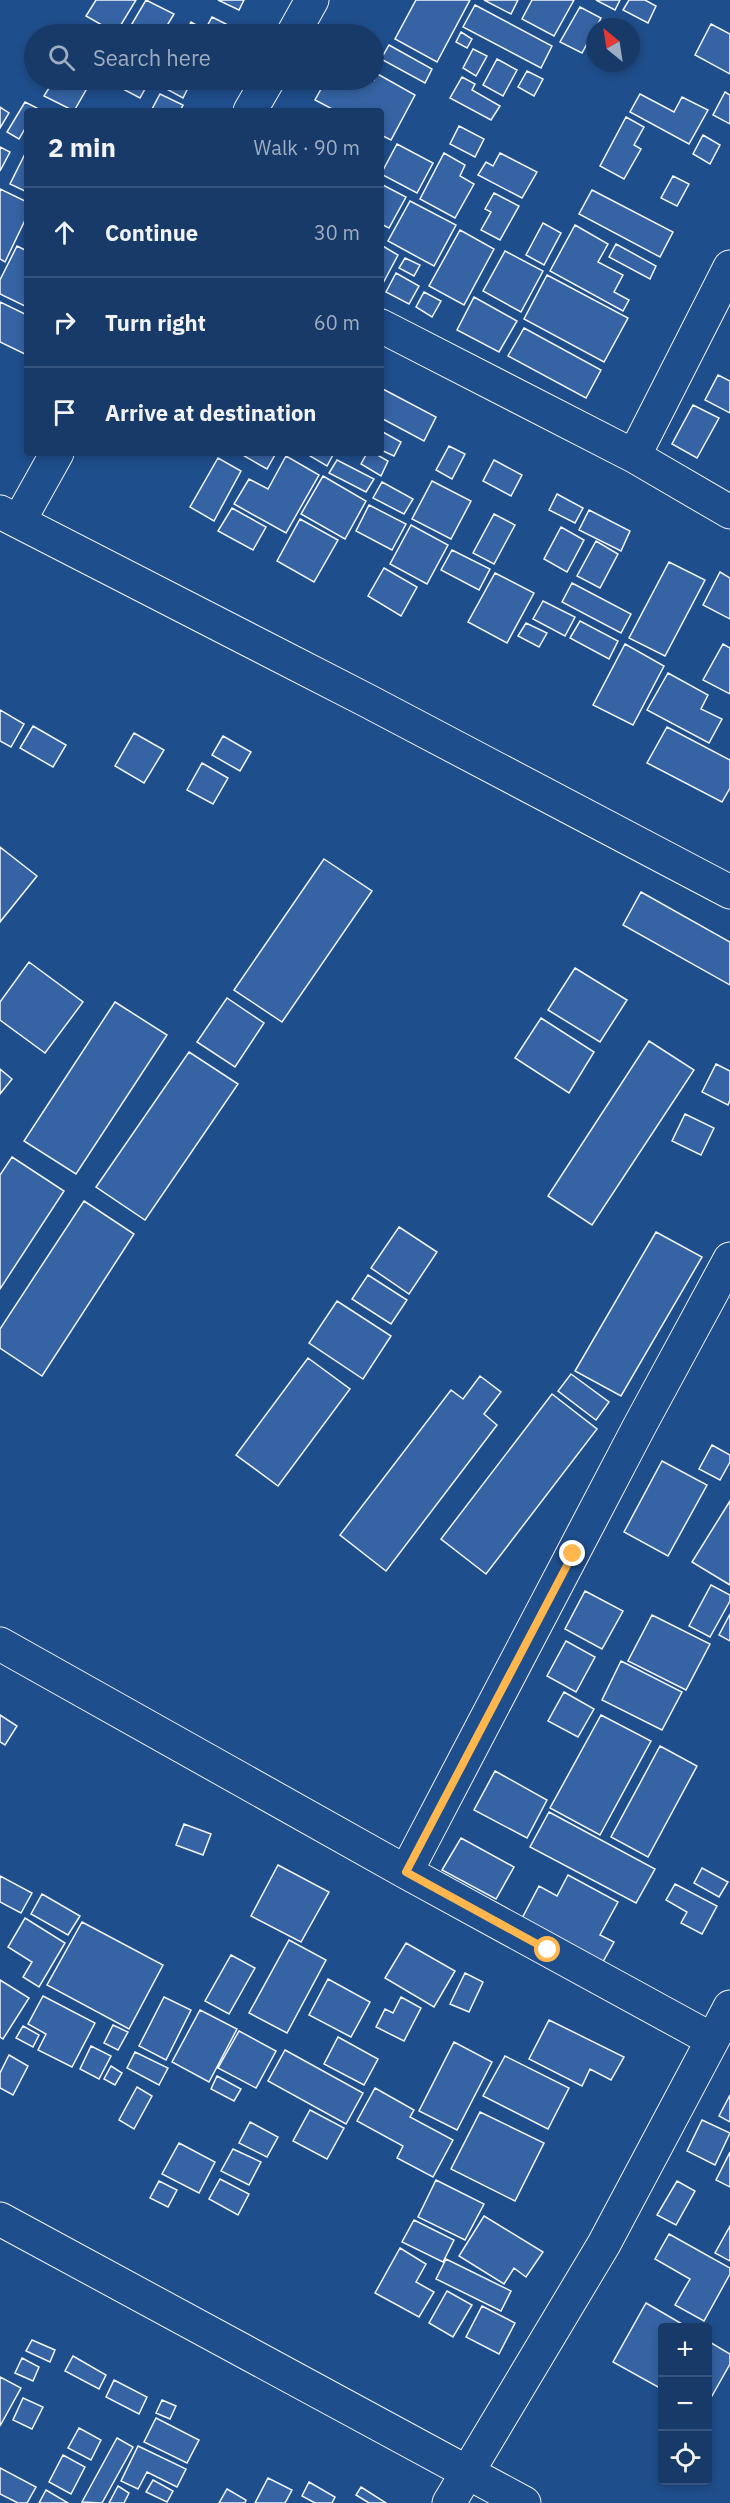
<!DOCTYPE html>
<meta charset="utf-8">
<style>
:root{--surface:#173a69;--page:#244571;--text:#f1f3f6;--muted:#9eadc0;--line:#36547d}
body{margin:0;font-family:"IBM Plex Sans",sans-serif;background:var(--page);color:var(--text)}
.controls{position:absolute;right:18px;bottom:18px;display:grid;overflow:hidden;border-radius:6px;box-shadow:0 3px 9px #0003}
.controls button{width:54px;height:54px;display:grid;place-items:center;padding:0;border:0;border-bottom:2px solid var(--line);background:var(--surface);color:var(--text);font:30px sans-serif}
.compass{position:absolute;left:586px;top:18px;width:54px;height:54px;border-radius:50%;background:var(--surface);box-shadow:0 3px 9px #0003;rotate:330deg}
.stop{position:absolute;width:18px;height:18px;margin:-14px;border:4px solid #ffb74d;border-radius:50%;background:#fff}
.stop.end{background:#ffb74d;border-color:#fff;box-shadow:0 2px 6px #0008}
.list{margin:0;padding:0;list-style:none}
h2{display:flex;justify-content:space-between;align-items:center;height:78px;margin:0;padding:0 24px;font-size:26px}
h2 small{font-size:20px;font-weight:400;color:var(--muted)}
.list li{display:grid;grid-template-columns:39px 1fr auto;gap:18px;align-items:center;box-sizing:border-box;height:90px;padding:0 24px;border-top:2px solid var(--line)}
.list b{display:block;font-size:22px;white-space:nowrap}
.list em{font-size:20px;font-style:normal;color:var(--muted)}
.icon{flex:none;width:33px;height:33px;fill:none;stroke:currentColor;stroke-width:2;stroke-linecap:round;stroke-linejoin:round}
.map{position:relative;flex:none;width:730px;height:2503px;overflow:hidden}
.search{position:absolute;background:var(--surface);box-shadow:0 3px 9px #0003;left:24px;top:24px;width:360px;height:66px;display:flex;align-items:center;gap:15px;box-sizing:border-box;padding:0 21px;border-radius:33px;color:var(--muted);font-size:22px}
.panel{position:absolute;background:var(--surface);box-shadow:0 3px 9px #0003;left:24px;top:108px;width:360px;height:348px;border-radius:6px}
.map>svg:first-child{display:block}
.building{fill:#3563a3;stroke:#f2f6ff;stroke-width:1.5}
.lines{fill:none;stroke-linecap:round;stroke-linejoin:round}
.minor-casing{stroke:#f2f6ff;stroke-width:35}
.tertiary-casing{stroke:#f2f6ff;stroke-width:35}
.minor{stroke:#1f4e8c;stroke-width:33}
.tertiary{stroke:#1f4e8c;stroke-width:33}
.route{stroke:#ffb74d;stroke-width:8}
</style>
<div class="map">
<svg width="730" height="2503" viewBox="0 0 730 2503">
<rect width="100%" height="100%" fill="#1f4e8c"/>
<path class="building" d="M96,0H136L116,33L86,16Z
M146,0L174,14L162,34H126Z
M218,0H244L239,10Z
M416,0H470L437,62L395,39Z
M484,0H518L511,14Z
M532,0H574L554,36L522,19Z
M596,0H620L615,10Z
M629,0H645L656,6L648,23L623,10Z
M475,5L552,46L541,68L463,27Z
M580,7L601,18L582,53L560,42Z
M212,17L230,26L225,34H185L191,22L205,30Z
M711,24L730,34V74L695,55Z
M461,32L472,39L467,48L456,42Z
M389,45L432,69L425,83L381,59Z
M473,49L487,56L476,76L463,68Z
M497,59L517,70L503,96L483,85Z
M527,71L543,79L534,96L518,87Z
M374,72L415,95L391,140L381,135V111H336L315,100L326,80H374Z
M462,77L475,84L472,90L500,106L491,120L450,98Z
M54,80H83L90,83L74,111L44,96Z
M106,80H150L140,98Z
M164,80H192L183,98L161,86Z
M725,92L730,95V124L713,115Z
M160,94L183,105L180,111H151Z
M640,94L674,112L682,97L708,110L689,144L630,112Z
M25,102L37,108L35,111H27V125L19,139L7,132Z
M0,107L9,113L0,128Z
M626,117L644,127L634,145L641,149L624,179L600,166Z
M459,126L484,139L475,157L450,144Z
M703,135L720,145L710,164L693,154Z
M397,144L433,163L417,193L381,174Z
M0,147L10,152L0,171Z
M26,152H27V192L10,184Z
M444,153L465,165L460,176L474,184L455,218L420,199Z
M500,153L537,172L522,198L478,175L486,162L493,166Z
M673,176L689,184L677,206L661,198Z
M381,184L406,197L389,228L381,224Z
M0,189L27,202V216L5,262L0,259Z
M592,190L673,232L660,257L579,214Z
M494,193L519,206L500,240L481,230L491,212L485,209Z
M410,201L456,225L434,266L388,241Z
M543,223L561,233L544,265L526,255Z
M575,225L608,244L598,262L623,275L614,292L629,300L623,311L550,271Z
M460,230L494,249L464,305L429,286Z
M616,244L656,266L650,279L609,257Z
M381,245L398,255L381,287Z
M17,246L27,251V307L0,294V280Z
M505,251L543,271L521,312L483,291Z
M405,258L420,265L414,276L399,268Z
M396,273L419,286L409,304L386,292Z
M547,275L628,318L604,362L524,319Z
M424,292L441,301L432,317L416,307Z
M474,297L517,321L499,352L457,330Z
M0,302L27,315V355L0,342Z
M524,328L601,370L586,398L508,356Z
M718,375L730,381V413L705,400Z
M381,388L436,417L424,441L381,418Z
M693,405L719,418L697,458L672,444Z
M381,431L401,442L394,456L381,450Z
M449,446L465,454L452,479L436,470Z
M239,453H276L267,469Z
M311,453H334L327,466L310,456Z
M367,453H374L388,461L381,476L361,464Z
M286,456L319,475L286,533L234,504L249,479L268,489Z
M218,458L241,471L214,521L190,507Z
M337,460L374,479L366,492L329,473Z
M494,460L522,475L511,496L483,481Z
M323,476L366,501L345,539L301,514Z
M432,481L471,501L451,539L412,519Z
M382,482L413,499L404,514L373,498Z
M557,494L583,508L575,523L549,510Z
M369,505L406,524L392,550L356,531Z
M232,508L266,527L253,550L218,531Z
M589,510L630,531L621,551L579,530Z
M494,514L515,525L494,564L473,553Z
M300,519L338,540L314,582L277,561Z
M411,525L448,545L427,584L390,564Z
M561,527L584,540L567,572L544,559Z
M596,541L618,554L600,588L577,576Z
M452,550L490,569L479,590L441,570Z
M669,562L705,580L665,656L629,638Z
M384,568L417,587L401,616L368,596Z
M720,572L730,578V619L703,605Z
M495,573L534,593L507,643L468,622Z
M572,583L631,614L621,633L562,602Z
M543,601L575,617L565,636L533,619Z
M580,621L618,641L609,659L570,638Z
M526,623L547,633L539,647L518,636Z
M625,644L664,666L633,725L593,705Z
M723,644L730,648V694L703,680Z
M668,673L708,695L701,709L722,719L709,743L647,710Z
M0,710L24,724L11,747L0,741Z
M33,726L66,745L53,767L20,748Z
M667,727L730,760V788L722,802L647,763Z
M134,733L164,750L144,783L115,766Z
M223,736L251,752L240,771L212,755Z
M202,763L228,778L213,804L187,790Z
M0,847L37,876L0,922Z
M324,859L372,891L282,1022L234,990Z
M641,892L730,942V985L623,925Z
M29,962L83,1002L45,1053L0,1020V1002Z
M575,968L627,1000L600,1042L548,1010Z
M227,998L264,1023L235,1067L197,1042Z
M115,1002L167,1035L76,1174L24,1141Z
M541,1018L594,1052L569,1093L515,1058Z
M649,1041L694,1070L592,1225L548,1196Z
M189,1052L238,1084L145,1220L96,1187Z
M716,1064L730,1071V1100L728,1105L702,1092Z
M0,1069L12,1079L0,1094Z
M685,1114L714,1128L701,1155L672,1141Z
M12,1157L64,1191L0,1289V1175Z
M84,1201L134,1234L42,1376L0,1348V1329Z
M399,1227L437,1252L409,1294L371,1268Z
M656,1232L702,1257L621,1396L575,1371Z
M368,1275L407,1300L391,1324L352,1299Z
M337,1301L391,1336L363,1379L309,1343Z
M308,1358L350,1389L278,1486L236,1455Z
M571,1374L609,1402L596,1420L558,1391Z
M480,1376L501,1392L484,1414L497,1425L386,1571L340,1535L451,1390L463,1399Z
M552,1394L597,1429L486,1574L441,1539Z
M712,1445L730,1455V1462L720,1480L699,1469Z
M662,1461L707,1485L668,1556L624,1532Z
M730,1501V1585L692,1562Z
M711,1585L730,1595V1601L710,1637L689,1626Z
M585,1591L623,1611L602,1649L565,1629Z
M730,1614V1641L719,1635Z
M652,1615L710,1644L686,1690L628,1661Z
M566,1641L595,1657L576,1692L547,1676Z
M621,1661L682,1692L662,1730L602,1700Z
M564,1692L594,1709L578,1737L548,1721Z
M0,1715L17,1726L5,1745L0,1742Z
M601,1715L651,1741L600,1835L550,1808Z
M660,1746L697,1766L648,1857L611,1837Z
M495,1771L547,1800L527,1838L474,1810Z
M549,1812L655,1869L636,1903L530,1847Z
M184,1824L211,1834L203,1855L176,1845Z
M461,1838L514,1867L496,1899L442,1870Z
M278,1865L329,1892L301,1942L251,1916Z
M702,1868L728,1882L719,1897L694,1883Z
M568,1875L618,1902L600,1935L614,1942L600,1967L519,1924L539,1886L557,1896Z
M0,1876L32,1893L21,1913L0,1902Z
M675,1884L717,1906L702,1934L681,1923L687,1912L666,1900Z
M42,1894L80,1916L68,1935L31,1914Z
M25,1918L65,1943L39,1987L23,1977L32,1962L8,1947Z
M82,1922L163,1965L129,2029L47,1985Z
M289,1940L326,1960L287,2033L249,2013Z
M406,1943L455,1971L434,2007L385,1978Z
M231,1955L255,1968L229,2014L205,2001Z
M465,1973L483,1982L469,2012L450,2004Z
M328,1979L370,2002L351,2037L309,2015Z
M0,1980L29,1998L3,2039L0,2037Z
M43,1996L95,2023L72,2067L38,2050L46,2034L28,2024Z
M164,1997L191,2010L166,2060L139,2046Z
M401,1997L421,2008L404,2041L376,2027L385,2009L393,2013Z
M200,2010L237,2029L209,2082L172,2062Z
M549,2020L624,2057L611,2080L590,2069L582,2086L529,2059Z
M113,2025L128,2032L118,2050L104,2043Z
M23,2026L39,2035L33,2047L16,2038Z
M239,2031L276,2051L256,2088L218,2068Z
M338,2037L378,2059L364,2085L324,2064Z
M454,2042L492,2062L457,2130L419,2111Z
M91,2046L111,2056L99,2079L80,2069Z
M285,2050L363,2093L346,2124L268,2081Z
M135,2052L168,2068L159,2085L127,2068Z
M9,2055L28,2066L13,2095L0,2088V2073Z
M505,2056L569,2088L548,2129L483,2096Z
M111,2066L122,2073L115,2085L104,2079Z
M217,2076L241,2089L234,2101L211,2089Z
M137,2087L152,2096L134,2129L119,2120Z
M375,2088L414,2110L410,2117L453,2140L433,2177L397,2158L403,2146L357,2121Z
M730,2095V2122L719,2116Z
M310,2110L344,2128L327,2159L293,2141Z
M480,2112L544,2143L515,2201L451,2169Z
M702,2120L730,2133L715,2165L687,2151Z
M250,2122L278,2137L267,2157L239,2143Z
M179,2143L215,2162L199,2193L162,2174Z
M233,2149L261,2162L249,2185L221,2171Z
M730,2152V2187L716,2180Z
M220,2179L249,2194L238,2215L209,2199Z
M436,2180L484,2204L465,2240L418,2217Z
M159,2181L177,2190L168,2207L150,2198Z
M677,2181L695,2191L676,2225L657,2215Z
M484,2216L543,2252L526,2277L514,2268L504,2284L459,2256Z
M414,2220L454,2240L443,2262L402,2242Z
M730,2226V2261L715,2253Z
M669,2234L730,2268V2274L704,2321L675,2305L690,2279L655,2259Z
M400,2248L426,2264L416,2282L434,2292L419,2317L375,2293Z
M446,2259L511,2291L501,2311L436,2279Z
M447,2291L472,2305L453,2337L429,2323Z
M646,2303L689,2328H662V2379L658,2387L613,2362Z
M482,2306L515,2323L499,2354L466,2337Z
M32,2340L55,2350L50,2362L26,2351Z
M708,2341L730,2354V2364L708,2403Z
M73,2356L106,2375L99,2389L65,2371Z
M22,2358L39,2367L33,2381L15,2373Z
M0,2377L21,2388L0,2426Z
M114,2380L147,2397L139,2414L106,2397Z
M23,2398L43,2407L32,2429L13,2420Z
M162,2400L176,2406L170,2419L156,2413Z
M156,2418L199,2440L187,2463L144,2442Z
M79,2428L101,2440L91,2460L68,2448Z
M117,2438L133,2447L102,2503L82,2502Z
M138,2446L186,2469L177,2487L147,2472L138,2489L121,2481Z
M63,2455L85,2467L71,2494L49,2482Z
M0,2468L36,2487L27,2503H18L0,2494Z
M268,2478L292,2490L285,2503H255Z
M153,2480L173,2491L167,2502L146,2492Z
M309,2482L335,2497L332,2503H315L302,2496Z
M118,2486L129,2493L124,2503H109Z
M361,2487L386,2503H369L356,2495Z
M227,2489L246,2500L245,2503H219Z
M46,2490L68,2503H39Z"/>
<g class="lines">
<g class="minor-casing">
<path id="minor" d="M293,34L312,0
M250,111L268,80
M381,326L634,456L730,512
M634,456L730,267
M0,512L366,700L730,892
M19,521L57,453
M0,1644L406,1872L711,2039
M406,1872L639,1427L730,1259
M449,2503L604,2244L730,2007"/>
</g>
<g class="tertiary-casing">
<path id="tertiary" d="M0,2219L524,2503"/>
</g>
<use href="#minor" class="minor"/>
<use href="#tertiary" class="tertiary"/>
</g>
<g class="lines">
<path class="route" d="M548,1950L406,1872L573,1554"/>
</g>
</svg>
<div class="controls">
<button>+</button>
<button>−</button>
<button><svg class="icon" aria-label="locate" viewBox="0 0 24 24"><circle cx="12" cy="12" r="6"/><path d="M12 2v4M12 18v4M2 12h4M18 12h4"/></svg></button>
</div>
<svg class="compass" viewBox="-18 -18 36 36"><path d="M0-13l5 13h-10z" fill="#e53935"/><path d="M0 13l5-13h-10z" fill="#9eadc0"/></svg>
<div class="stop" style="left:548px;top:1950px"></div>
<div class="stop end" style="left:573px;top:1554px"></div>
<div class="search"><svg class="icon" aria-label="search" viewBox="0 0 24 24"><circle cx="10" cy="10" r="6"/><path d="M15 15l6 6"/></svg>Search here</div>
<section class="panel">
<h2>2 min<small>Walk · 90 m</small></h2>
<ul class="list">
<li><svg class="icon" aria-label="ahead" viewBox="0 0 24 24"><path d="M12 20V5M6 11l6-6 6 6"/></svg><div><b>Continue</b></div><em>30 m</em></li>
<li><svg class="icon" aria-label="right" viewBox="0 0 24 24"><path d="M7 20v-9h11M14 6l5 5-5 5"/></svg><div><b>Turn right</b></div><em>60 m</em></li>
<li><svg class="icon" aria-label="arrive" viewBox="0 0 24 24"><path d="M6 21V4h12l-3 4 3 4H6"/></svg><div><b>Arrive at destination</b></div></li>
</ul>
</section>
</div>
